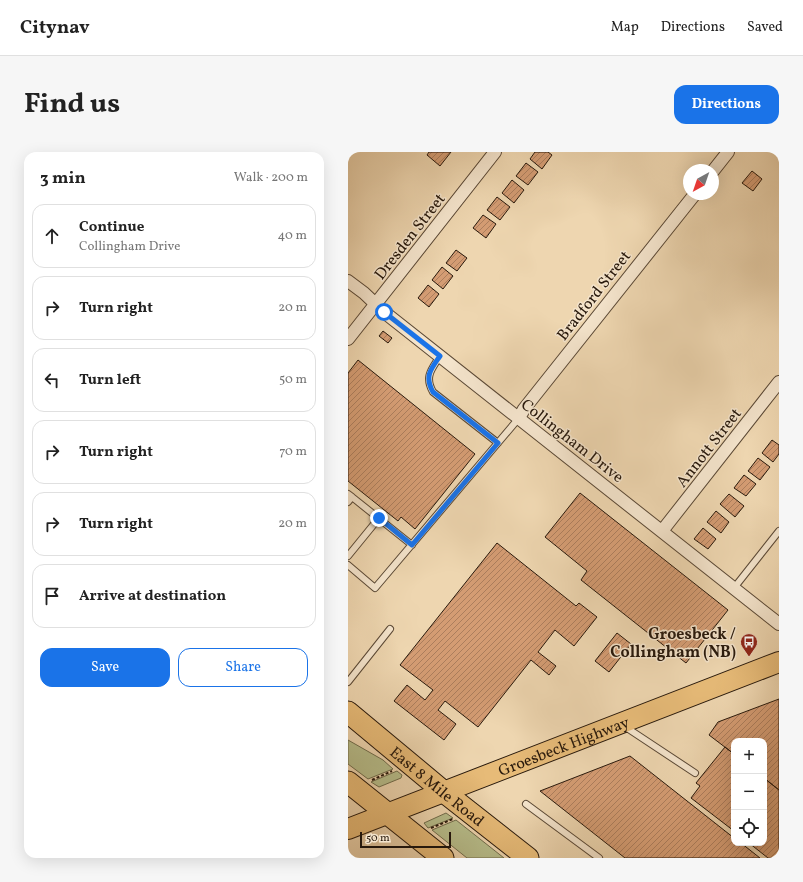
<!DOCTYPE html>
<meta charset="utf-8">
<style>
:root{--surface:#fff;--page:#f6f6f6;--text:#222;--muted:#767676;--line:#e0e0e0;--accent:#1a73e8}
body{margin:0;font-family:Vollkorn,serif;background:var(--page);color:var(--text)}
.controls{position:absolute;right:12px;bottom:12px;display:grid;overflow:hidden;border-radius:8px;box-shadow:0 4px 16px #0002}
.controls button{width:36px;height:36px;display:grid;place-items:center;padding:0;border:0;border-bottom:1px solid var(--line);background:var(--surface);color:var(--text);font:20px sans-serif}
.compass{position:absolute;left:335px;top:12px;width:36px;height:36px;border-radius:50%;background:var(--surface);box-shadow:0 4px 16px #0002;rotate:220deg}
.scale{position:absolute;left:12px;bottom:10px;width:91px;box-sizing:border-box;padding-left:4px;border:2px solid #28190c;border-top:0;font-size:11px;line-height:14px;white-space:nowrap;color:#28190c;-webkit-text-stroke:3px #f4e4cc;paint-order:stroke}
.stop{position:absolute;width:12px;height:12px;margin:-9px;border:3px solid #1a73e8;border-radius:50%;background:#fff}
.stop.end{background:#1a73e8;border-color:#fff;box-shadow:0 1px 4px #0008}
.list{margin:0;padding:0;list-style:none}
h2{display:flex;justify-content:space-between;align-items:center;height:52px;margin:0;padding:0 16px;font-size:17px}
h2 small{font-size:13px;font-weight:400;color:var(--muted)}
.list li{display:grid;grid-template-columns:26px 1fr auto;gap:12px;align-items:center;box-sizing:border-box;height:64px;margin:0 8px 8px;padding:0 8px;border:1px solid var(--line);border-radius:12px}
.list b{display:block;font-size:15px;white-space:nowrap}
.list p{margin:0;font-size:13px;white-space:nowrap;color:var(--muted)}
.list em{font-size:13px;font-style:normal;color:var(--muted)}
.actions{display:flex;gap:8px;padding:12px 16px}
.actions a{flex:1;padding:9px 0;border:1px solid var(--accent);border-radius:12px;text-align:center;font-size:14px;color:var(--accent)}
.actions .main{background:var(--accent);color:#fff}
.icon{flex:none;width:22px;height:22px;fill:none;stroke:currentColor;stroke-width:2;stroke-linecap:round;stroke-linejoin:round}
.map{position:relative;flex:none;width:431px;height:706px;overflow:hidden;border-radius:12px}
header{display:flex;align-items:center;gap:24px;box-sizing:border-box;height:56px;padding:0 20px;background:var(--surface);border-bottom:1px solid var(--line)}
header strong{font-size:19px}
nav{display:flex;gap:22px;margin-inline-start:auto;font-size:14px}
.intro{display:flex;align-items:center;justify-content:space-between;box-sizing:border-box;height:96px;padding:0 24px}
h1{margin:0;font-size:28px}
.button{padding:10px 18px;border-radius:12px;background:var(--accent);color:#fff;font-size:14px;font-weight:700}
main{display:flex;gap:24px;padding:0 24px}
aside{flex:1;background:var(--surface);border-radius:12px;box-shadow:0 4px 16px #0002}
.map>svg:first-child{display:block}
.grass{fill:#b7be8c;stroke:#706c4c}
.building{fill:url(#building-hatch);stroke:#28190c}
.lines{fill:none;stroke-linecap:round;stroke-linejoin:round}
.service-casing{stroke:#5a4835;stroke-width:8}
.minor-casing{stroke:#5a4835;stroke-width:14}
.primary-casing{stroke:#28190c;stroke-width:22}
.trunk-casing{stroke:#28190c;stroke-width:23}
.path{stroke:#28190c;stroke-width:2;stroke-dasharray:3 2;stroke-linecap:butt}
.service{stroke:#f4e4cc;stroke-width:6}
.minor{stroke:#f4e4cc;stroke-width:12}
.primary{stroke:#e7bb78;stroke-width:20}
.trunk{stroke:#e7bb78;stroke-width:21}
.route{stroke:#1a73e8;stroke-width:5}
.labels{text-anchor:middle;stroke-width:3;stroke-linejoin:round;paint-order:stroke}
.street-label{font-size:16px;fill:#28190c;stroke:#f4e4cc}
.poi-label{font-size:16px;font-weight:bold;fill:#28190c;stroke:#f4e4cc;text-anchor:end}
</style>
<header>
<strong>Citynav</strong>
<nav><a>Map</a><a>Directions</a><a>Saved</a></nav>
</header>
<div class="intro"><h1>Find us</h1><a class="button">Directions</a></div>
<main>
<aside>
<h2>3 min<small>Walk · 200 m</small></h2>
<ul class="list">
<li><svg class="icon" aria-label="ahead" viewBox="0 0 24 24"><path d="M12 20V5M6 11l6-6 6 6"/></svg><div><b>Continue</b><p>Collingham Drive</p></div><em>40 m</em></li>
<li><svg class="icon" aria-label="right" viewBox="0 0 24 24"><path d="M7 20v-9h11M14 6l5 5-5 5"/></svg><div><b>Turn right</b></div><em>20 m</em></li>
<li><svg class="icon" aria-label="left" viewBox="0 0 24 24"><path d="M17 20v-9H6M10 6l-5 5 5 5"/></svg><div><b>Turn left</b></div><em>50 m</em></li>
<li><svg class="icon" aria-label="right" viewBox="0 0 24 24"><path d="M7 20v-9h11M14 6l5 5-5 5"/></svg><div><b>Turn right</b></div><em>70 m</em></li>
<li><svg class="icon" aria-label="right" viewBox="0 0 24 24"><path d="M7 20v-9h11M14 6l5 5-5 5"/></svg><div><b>Turn right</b></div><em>20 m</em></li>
<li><svg class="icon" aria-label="arrive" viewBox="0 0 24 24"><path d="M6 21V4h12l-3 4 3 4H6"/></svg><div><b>Arrive at destination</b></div></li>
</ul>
<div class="actions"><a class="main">Save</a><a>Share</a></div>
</aside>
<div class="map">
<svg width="431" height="706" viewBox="0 0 431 706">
<defs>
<pattern id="building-hatch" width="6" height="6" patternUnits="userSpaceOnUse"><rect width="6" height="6" fill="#d49c73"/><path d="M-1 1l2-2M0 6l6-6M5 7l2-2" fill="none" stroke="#ac7e5d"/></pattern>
</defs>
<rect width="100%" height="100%" fill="#eed6b0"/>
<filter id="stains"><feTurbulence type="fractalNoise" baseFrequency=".005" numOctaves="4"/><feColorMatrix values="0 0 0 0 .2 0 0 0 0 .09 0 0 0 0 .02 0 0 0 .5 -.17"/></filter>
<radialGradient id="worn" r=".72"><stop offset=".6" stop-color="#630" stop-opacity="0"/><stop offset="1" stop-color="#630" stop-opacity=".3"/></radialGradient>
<path class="grass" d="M0,588L35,608L45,617L20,627L0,612Z
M49,619L54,623L53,626L31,635L23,630Z
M98,661L105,666L80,676L76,671Z
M108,668L156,706H119L84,678Z"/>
<path class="building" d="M81,0H103L92,14L79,3Z
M187,0H200L204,3L194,17L182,7Z
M178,11L190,20L180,33L168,24Z
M404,19L414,27L405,39L394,31Z
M164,28L176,38L166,51L154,41Z
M149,45L162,55L152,68L139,58Z
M135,63L148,72L138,86L125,76Z
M108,98L119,106L109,119L98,111Z
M94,115L105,124L95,137L84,128Z
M80,133L91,142L81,155L70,146Z
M35,179L44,186L40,191L31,184Z
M10,208L127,302L67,377L53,365L50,369L0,329V221Z
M424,288L431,293V302L425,310L414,301Z
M410,306L422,315L412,328L400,319Z
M396,323L408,332L398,344L386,336Z
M232,341L380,458L338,511L233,428L239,419L197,385Z
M381,342L396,354L387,365L372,352Z
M368,359L381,370L373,381L359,370Z
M355,376L368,387L360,397L346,387Z
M149,391L228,454L231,451L249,465L226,494L207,478L190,500L208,514L201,523L183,508L130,575L97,549L90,558L108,572L96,588L46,549L59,533L77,548L85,538L52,513Z
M269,481L283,492L261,520L247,509Z
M431,547V638L416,626V589H386V602L361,583L370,570Z
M377,595L386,602V679L343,646L352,634L348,631Z
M282,604L386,686V691H393L412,706H277L192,639Z
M416,626L431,638V706H420L401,691H416Z"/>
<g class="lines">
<g class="service-casing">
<path id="service" d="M92,204C84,217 76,224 85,240L150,291
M0,342L4,345L0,350
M4,345L64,393
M0,404L31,366
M0,413L27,436L171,266
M386,436L431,379
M0,530L42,477
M276,574L347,621
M178,652L251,706"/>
</g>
<g class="minor-casing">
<path id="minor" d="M365,19L380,0
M0,129L16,141L36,160L431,472
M0,187L147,0
M171,266L176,257L347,42
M314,379L431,230"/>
</g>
<g class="primary-casing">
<g id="primary">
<path id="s1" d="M0,677L431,510"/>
</g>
</g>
<g class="trunk-casing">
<g id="trunk">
<path id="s2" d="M0,560L96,640L180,706"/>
<path d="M0,630L95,706"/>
</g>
</g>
<path class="path" d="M24,628L44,619
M83,676L105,667"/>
<use href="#service" class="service"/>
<use href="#minor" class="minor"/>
<use href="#primary" class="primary"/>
<use href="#trunk" class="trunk"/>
</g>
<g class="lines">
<path class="route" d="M31,366L64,393L150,291L85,240C76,224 83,217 92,204L36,160"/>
</g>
<defs>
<g id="bus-pin" transform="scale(0.9)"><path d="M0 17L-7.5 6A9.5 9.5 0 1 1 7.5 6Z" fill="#8f2418" stroke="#f4e4cc"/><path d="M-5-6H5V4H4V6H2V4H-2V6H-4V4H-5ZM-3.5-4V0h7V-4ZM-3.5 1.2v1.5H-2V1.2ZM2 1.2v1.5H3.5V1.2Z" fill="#fff"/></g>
</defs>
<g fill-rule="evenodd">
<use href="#bus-pin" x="401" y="490"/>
</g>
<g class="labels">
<g class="street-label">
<text transform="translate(61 84) rotate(-52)" y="6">Dresden Street</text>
<text transform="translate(245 143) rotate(-52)" y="6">Bradford Street</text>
<text transform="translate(225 288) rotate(38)" y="6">Collingham Drive</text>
<text transform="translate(360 295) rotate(-52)" y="6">Annott Street</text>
<text dy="6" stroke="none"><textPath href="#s1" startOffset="231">Groesbeck Highway</textPath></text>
<text dy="6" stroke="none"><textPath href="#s2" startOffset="116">East 8 Mile Road</textPath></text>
</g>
<g class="poi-label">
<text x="388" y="487">Groesbeck /<tspan x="388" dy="18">Collingham (NB)</tspan></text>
</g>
</g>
<rect width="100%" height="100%" filter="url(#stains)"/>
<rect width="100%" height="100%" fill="url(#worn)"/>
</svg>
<div class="controls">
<button>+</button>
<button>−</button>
<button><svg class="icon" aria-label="locate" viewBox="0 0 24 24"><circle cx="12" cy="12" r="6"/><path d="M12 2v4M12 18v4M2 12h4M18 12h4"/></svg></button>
</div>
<svg class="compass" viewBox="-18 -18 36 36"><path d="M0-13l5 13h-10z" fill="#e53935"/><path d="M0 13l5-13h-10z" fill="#767676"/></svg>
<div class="scale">50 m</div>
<div class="stop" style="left:36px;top:160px"></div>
<div class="stop end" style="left:31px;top:366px"></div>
</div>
</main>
